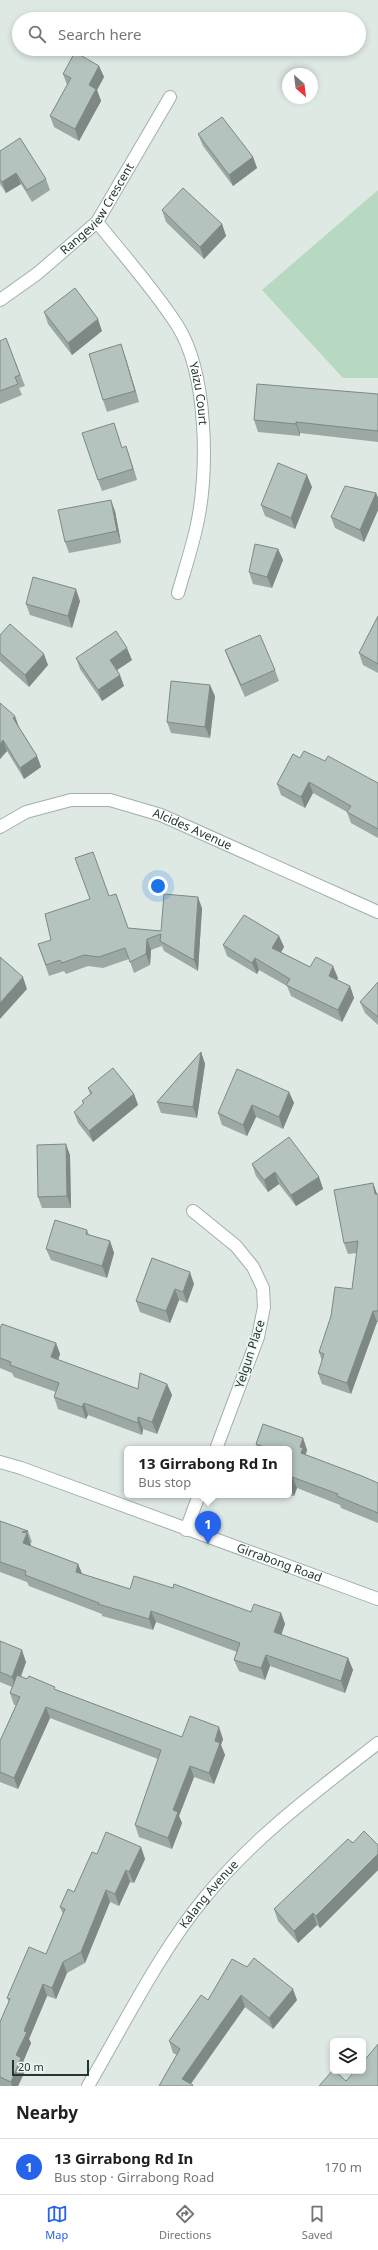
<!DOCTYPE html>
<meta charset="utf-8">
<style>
:root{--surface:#fff;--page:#f6f6f6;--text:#202124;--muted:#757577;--line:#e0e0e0;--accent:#2563eb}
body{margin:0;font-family:"Noto Sans",sans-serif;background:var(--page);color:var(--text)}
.controls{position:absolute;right:12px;bottom:12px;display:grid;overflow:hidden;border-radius:6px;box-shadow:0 2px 6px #0003}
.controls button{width:36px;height:36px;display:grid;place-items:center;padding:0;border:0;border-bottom:1px solid var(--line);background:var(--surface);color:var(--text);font:20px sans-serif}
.compass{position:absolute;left:282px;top:68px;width:36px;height:36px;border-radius:50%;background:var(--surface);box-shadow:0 2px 6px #0003;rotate:152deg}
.scale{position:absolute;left:12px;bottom:10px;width:77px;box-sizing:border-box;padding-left:4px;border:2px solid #213731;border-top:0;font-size:11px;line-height:14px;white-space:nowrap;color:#213731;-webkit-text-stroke:3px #eef6f2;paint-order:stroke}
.you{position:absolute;left:158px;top:886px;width:14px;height:14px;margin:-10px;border:3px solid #fff;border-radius:50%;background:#1a73e8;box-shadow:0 0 0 6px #1a73e833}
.badge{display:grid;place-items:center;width:26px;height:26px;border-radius:50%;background:var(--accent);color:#fff;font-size:13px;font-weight:700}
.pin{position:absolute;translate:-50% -33px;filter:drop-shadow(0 1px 2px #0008)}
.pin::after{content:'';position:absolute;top:21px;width:14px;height:12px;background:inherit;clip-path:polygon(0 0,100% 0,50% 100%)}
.popup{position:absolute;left:124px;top:1446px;width:168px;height:52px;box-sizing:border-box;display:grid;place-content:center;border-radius:6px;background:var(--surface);filter:drop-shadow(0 1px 3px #0005);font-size:13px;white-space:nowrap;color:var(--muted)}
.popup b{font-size:15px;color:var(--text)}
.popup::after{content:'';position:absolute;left:50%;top:100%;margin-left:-8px;border:8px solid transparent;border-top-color:var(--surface)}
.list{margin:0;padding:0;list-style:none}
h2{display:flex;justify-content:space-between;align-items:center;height:52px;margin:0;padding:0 16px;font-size:17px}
h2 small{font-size:13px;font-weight:400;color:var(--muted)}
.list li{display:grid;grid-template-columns:26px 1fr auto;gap:12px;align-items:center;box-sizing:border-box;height:56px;padding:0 16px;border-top:1px solid var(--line)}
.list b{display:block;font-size:15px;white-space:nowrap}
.list p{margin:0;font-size:13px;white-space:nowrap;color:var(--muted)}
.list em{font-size:13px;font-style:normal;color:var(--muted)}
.icon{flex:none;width:22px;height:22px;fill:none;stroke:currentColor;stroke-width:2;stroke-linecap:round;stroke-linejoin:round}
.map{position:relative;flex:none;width:378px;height:2086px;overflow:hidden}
.search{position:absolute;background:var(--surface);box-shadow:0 2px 6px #0003;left:12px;right:12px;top:12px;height:44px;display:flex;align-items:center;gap:10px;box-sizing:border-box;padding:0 14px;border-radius:22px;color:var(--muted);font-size:15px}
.sheet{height:108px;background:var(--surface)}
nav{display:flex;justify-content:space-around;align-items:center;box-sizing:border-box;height:56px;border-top:1px solid var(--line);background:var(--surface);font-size:11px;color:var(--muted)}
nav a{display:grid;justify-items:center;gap:2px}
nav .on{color:var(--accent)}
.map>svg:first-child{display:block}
.green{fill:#b8d9c1}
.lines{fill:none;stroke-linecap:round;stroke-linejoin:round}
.minor-casing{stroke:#a2b0ab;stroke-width:14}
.tertiary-casing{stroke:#a2b0ab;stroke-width:14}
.minor{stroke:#fff;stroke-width:12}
.tertiary{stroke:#fff;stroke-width:12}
.wall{fill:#9ba8a3}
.shaded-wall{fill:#7e8884}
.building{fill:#b4c3bd;stroke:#7e8884}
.labels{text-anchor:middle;stroke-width:3;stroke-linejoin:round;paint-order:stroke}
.street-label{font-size:12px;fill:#213731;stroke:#eef6f2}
</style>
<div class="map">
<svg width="378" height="2086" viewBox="0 0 378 2086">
<rect width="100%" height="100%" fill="#dee9e4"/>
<path class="green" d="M378,190V378H343L262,290Z"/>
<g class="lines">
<g class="minor-casing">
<g id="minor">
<path id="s1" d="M97,222C124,256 154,289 177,325C208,373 209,474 196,529C191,551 184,572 178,593"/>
<path id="s2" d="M0,300L38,273L97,222L170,97"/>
<path id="s3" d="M0,827L26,812L71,800H110L161,815L378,912"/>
<path d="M193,1211L236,1246L253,1267L263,1288L264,1307L258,1337L216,1449"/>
<path d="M186,1530L199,1495"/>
<path id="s4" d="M88,2086C125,2023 160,1951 206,1896C255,1836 318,1790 378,1743"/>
</g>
</g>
<g class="tertiary-casing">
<g id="tertiary">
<path id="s5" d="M0,1462L21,1468L378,1599"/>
</g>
</g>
<use href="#minor" class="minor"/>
<use href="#tertiary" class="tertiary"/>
</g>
<path class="wall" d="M99,66L104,77L97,90L101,101L79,141L54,127L50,116L67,85L63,74Z
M198,134L253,157L257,168L233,186L203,146Z
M0,151L46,179L50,190L32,202L21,184L6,193L0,184Z
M162,210L222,224L226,236L204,259L166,222Z
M44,312L102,331L72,355L48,324Z
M6,338L25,386L19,388L22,395L0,404V341Z
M125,356L139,402L107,412L103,400Z
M378,394V442L300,433V436L258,432L254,420Z
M122,448L130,458L137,480L102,491L98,480Z
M312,487L295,529L265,516L261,505Z
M376,493L378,498V510L364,542L335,528L331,517Z
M115,511L121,543L69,553L65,542Z
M278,549L283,560L272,588L253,584L249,572Z
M80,601L72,628L30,615L26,604Z
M378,616V673L363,665L359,653Z
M0,635L48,665L29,687L0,661Z
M225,650L275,670L279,681L245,697L229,661Z
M76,658L132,660L117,670L124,686L102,701L80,669Z
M215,696L210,738L171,733L167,722Z
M0,703L19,727L37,756L41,767L24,779L7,751L0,759Z
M300,758L325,761L378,783V838L351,823L347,812L313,793L305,808L281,795L277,784Z
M109,896L128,928L161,931L202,908L198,971L164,951L162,946L151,950L150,965L134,973L129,959L103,968L88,966L66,974L64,971L49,976L38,944L51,940Z
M279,936L284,947L281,952L310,967L338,978L337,980L350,986L354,998L342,1022L291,996L287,986L259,970L257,974L227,956L223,945Z
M378,982V1025L365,1013L360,1002Z
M201,1052L205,1064L197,1118L161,1113L157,1102Z
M88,1088L134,1094L138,1105L93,1142L78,1123L74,1112L83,1104L82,1101L90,1094Z
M289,1092L294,1103L283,1129L256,1117L247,1136L222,1125L218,1113Z
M70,1155L71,1208H42L38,1197Z
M252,1164L319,1177L323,1189L296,1206L279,1184L268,1192L256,1176Z
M373,1183L377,1194H378V1322H377L351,1394L322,1384L318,1373L322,1361L319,1352L352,1289L357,1253L348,1254L344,1243Z
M87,1230L89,1235L110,1241L114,1253L107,1278L51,1260L46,1249Z
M152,1258L194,1284L187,1303L179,1300L170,1323L140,1312L136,1301Z
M0,1328L56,1343L60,1354L58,1360L138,1389L167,1384L172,1395L157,1434L143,1429L142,1435L88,1415L86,1419L58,1409L54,1397L56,1392L14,1377L12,1373L0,1368Z
M303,1438L307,1450L306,1455L378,1483V1523L341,1508L340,1505L297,1488L294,1496L289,1495V1449H258L256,1444Z
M0,1521L28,1531L32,1542L30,1543L31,1545L30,1546L78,1564L82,1574L130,1589L251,1612L281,1613L285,1624L281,1635L348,1658L353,1670L345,1693L270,1666L265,1680L239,1671L234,1660L237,1652L156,1622L153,1630L102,1616V1614L29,1586L27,1582L0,1572Z
M0,1641L26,1662L21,1677L182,1737L223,1739L221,1745L225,1755L214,1784L194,1777L179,1816L182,1823L172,1849L139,1837L135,1825L158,1759L50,1718L18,1789L0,1782V1741L16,1705H14L10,1693L12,1687L0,1682Z
M353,1843L378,1845V1870L320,1928L317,1925L298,1943L278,1921L274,1909Z
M141,1847L145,1859L134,1883L130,1882L119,1906L110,1902L85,1963L67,1973L56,1999L47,1996L29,2039L31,2043L23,2062L26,2069L18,2086H0V2022L9,2002L7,1998L46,1954L63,1914L60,1907L74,1892L97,1854Z
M232,1959L297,2000L273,2029L245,2007L191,2084L159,2086L177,2055L173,2053L169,2041L208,2000Z"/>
<path class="shaded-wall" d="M99,66L104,77L97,90L101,101L79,141L75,129L89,85Z
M253,157L257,168L233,186L229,175Z
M16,173L21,184L6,193L2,182Z
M222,224L226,236L204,259L200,247Z
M98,319L102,331L72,355L68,343Z
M121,344L125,356L139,402L135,391Z
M296,422L300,433V436L296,424Z
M126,446L130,458L137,480L133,469Z
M307,475L312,487L295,529L291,518Z
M376,493L378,498V510L364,542L360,530Z
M111,500L115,511L121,543L117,531Z
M278,549L283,560L272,588L267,577Z
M76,589L80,601L72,628L68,616Z
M127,648L132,660L114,672L110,660Z
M44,654L48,665L29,687L25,675Z
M120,675L124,686L102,701L98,690Z
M210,685L215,696L210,738L205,727Z
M15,716L19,727L13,718Z
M3,740L7,751L0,759V744Z
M37,756L41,767L24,779L20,768Z
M309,782L313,793L305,808L301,797Z
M198,897L202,908L198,971L194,960Z
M279,936L284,947L277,959L272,948Z
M147,939L151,950L150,965L146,954Z
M255,958L259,970L257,974L252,963Z
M333,966L338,978L333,987L329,976Z
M23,977L27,989L0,1019V1003Z
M350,986L354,998L342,1022L338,1010Z
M201,1052L205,1064L197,1118L193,1107Z
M289,1092L294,1103L283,1129L279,1117Z
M134,1094L138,1105L93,1142L89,1131Z
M252,1105L256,1117L247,1136L243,1125Z
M66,1144L70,1155L71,1208L67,1196Z
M275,1172L279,1184L268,1192L264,1180Z
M319,1177L323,1189L296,1206L291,1195Z
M373,1183L377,1194H375Z
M110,1241L114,1253L107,1278L102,1266Z
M190,1272L194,1284L187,1303L183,1292Z
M175,1289L179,1300L170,1323L166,1311Z
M373,1311L377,1322L351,1394L347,1383Z
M56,1343L60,1354L55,1369L51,1357Z
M167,1384L172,1395L157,1434L152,1422Z
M84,1403L88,1415L86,1419L82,1407Z
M138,1417L143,1429L142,1435L138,1423Z
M303,1438L307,1450L305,1455L301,1453L300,1447Z
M292,1477L297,1488L294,1496L289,1485Z
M27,1533L31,1545L27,1555L23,1543Z
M78,1564L83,1576L76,1572Z
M151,1611L156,1622L153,1630L149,1619Z
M281,1613L285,1624L278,1644L274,1632Z
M22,1650L26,1662L16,1688L12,1677Z
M266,1655L270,1666L265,1680L261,1668Z
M348,1658L353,1670L345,1693L341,1681Z
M46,1707L50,1718L18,1789L14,1778Z
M219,1727L223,1739L221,1745L225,1755L214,1784L209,1773L215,1741Z
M190,1766L194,1777L179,1816L182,1823L172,1849L168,1838L173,1810Z
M141,1847L145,1859L134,1883L129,1872Z
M378,1854V1870L320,1928L316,1916Z
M126,1870L130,1882L119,1906L115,1894Z
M106,1890L110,1902L85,1963L81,1952Z
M313,1913L317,1925L298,1943L294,1931Z
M63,1962L67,1973L56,1999L52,1988Z
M43,1984L47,1996L29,2039L31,2043L23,2062L26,2069L18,2086H12L11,2082L16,2055L24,2031Z
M293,1989L297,2000L273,2029L269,2018Z
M241,1995L245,2007L189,2086L182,2079Z"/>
<path class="building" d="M75,52L99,66L89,85L96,89L75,129L50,116L71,78L63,74Z
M222,117L253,157L229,175L198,134Z
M20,138L46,179L27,190L16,173L2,182L0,179V151Z
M183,188L222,224L200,247L162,210Z
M75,288L98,319L68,343L44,312Z
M6,338L20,375L15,377L18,384L0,391V341Z
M121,344L135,391L103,400L89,354Z
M257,384L378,394V431L296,422V424L254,420Z
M114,423L122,448L126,446L133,469L98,480L82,433Z
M278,463L307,475L291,518L261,505Z
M345,486L376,493L360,530L331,517Z
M111,500L117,531L65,542L58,510Z
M255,544L278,549L267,577L249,572Z
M33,577L76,589L68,616L26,604Z
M378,616V664L359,653Z
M10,624L44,654L25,675L0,653V635Z
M116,631L127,648L110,660L120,675L98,690L76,658Z
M260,635L275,670L241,685L225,650Z
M171,681L210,685L205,727L167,722Z
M0,703L15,716L13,718L37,756L20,768L3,740L0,744Z
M304,751L325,761L328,756L378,783V829L347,812L351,806L309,782L301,797L277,784L293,754L300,758Z
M93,852L109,896L116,894L128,928L161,931L164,894L198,897L194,960L160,941L161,934L147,939L146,954L130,962L125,948L99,957L84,955L62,963L60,960L46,965L38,944L51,940L45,914L90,899L75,858Z
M244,915L279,936L272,948L310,967L316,957L333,966L329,976L350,986L338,1010L286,985L290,979L255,958L252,963L223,945Z
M0,957L23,977L0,1003Z
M378,982V1017L360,1002Z
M201,1052L193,1107L157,1102Z
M113,1068L134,1094L89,1131L74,1112L84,1103L82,1101L92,1093L88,1088Z
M237,1069L289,1092L279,1117L252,1105L243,1125L218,1113Z
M289,1137L319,1177L291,1195L275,1172L264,1180L252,1164Z
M66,1144L67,1196L38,1197L37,1145Z
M373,1183L375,1194H378V1311H373L347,1383L318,1373L324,1354L319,1352L331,1316L335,1287L352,1289L358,1241L344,1243L334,1190Z
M55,1220L87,1230L86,1234L110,1241L102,1266L46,1249Z
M152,1258L190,1272L183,1292L175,1289L166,1311L136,1301Z
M2,1324L56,1343L51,1357L138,1389L140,1373L167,1384L152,1422L138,1417V1423L84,1403L82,1407L54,1397L59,1383L10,1365L11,1362L0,1358V1328Z
M263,1424L303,1438L300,1447L303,1448L301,1453L362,1476L378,1483V1513L337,1496L338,1494L292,1477L289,1485V1449H269L256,1444Z
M0,1521L28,1531L22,1532L27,1533L23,1543L78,1564L76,1572L130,1589L134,1576L173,1588L174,1584L251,1612L254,1604L281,1613L274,1632L348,1658L341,1681L266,1655L261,1668L234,1660L240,1643L151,1611L149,1619L98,1604L99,1603L25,1575L26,1571L0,1562Z
M0,1641L22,1650L12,1677L0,1672Z
M17,1675L27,1679L29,1676L55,1687L54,1689L182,1737L190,1716L219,1727L215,1741L220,1743L209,1773L190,1766L173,1810L178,1812L168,1838L135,1825L161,1750L46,1707L14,1778L0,1772V1741L20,1697L10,1693Z
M364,1831L378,1845V1854L316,1916L313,1913L294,1931L274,1909L348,1839L353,1843Z
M106,1832L141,1847L129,1872L126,1870L115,1894L106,1890L81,1952L63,1962L52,1988L43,1984L24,2031L27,2032L16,2055L21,2058L11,2082L0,2077V2022L10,1999L7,1998L29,1947L46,1954L65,1909L60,1907L68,1889L74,1892L92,1852L97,1854Z
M254,1958L293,1989L269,2018L241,1995L182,2079L193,2085L192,2086H159L180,2049L169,2041L201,1995L208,2000L232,1959L247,1967Z
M378,2044V2086H319L333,2070V2071H335L346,2081L355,2071H363V2062Z"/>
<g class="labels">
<g class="street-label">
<text dy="4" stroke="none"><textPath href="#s2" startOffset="135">Rangeview Crescent</textPath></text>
<text dy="4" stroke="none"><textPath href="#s1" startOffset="203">Yaizu Court</textPath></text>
<text dy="4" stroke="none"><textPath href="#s3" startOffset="203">Alcides Avenue</textPath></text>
<text transform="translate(250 1354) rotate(-72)" y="4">Yelgun Place</text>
<text dy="4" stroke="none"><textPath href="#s5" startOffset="297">Girrabong Road</textPath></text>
<text dy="4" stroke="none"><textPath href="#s4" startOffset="227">Kalang Avenue</textPath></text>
</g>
</g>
</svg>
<div class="controls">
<button><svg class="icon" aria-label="layers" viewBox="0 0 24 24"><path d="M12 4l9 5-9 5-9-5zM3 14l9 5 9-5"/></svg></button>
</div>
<svg class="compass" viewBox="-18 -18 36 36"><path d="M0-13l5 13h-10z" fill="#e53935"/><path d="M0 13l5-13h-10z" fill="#757577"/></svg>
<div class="scale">20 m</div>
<div class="you"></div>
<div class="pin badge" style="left:208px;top:1544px">1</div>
<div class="popup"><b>13 Girrabong Rd In</b>Bus stop</div>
<div class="search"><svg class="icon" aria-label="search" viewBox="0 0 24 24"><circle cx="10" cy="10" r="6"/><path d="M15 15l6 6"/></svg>Search here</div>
</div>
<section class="sheet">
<h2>Nearby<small></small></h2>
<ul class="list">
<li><span class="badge">1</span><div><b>13 Girrabong Rd In</b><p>Bus stop · Girrabong Road</p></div><em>170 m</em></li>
</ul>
</section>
<nav>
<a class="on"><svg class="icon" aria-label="map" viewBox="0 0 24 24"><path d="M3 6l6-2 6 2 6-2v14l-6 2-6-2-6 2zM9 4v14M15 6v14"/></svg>Map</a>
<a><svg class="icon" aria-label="directions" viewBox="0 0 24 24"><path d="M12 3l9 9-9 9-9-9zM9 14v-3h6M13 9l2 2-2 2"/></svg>Directions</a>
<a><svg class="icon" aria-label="saved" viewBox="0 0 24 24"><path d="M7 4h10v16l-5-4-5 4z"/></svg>Saved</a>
</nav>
